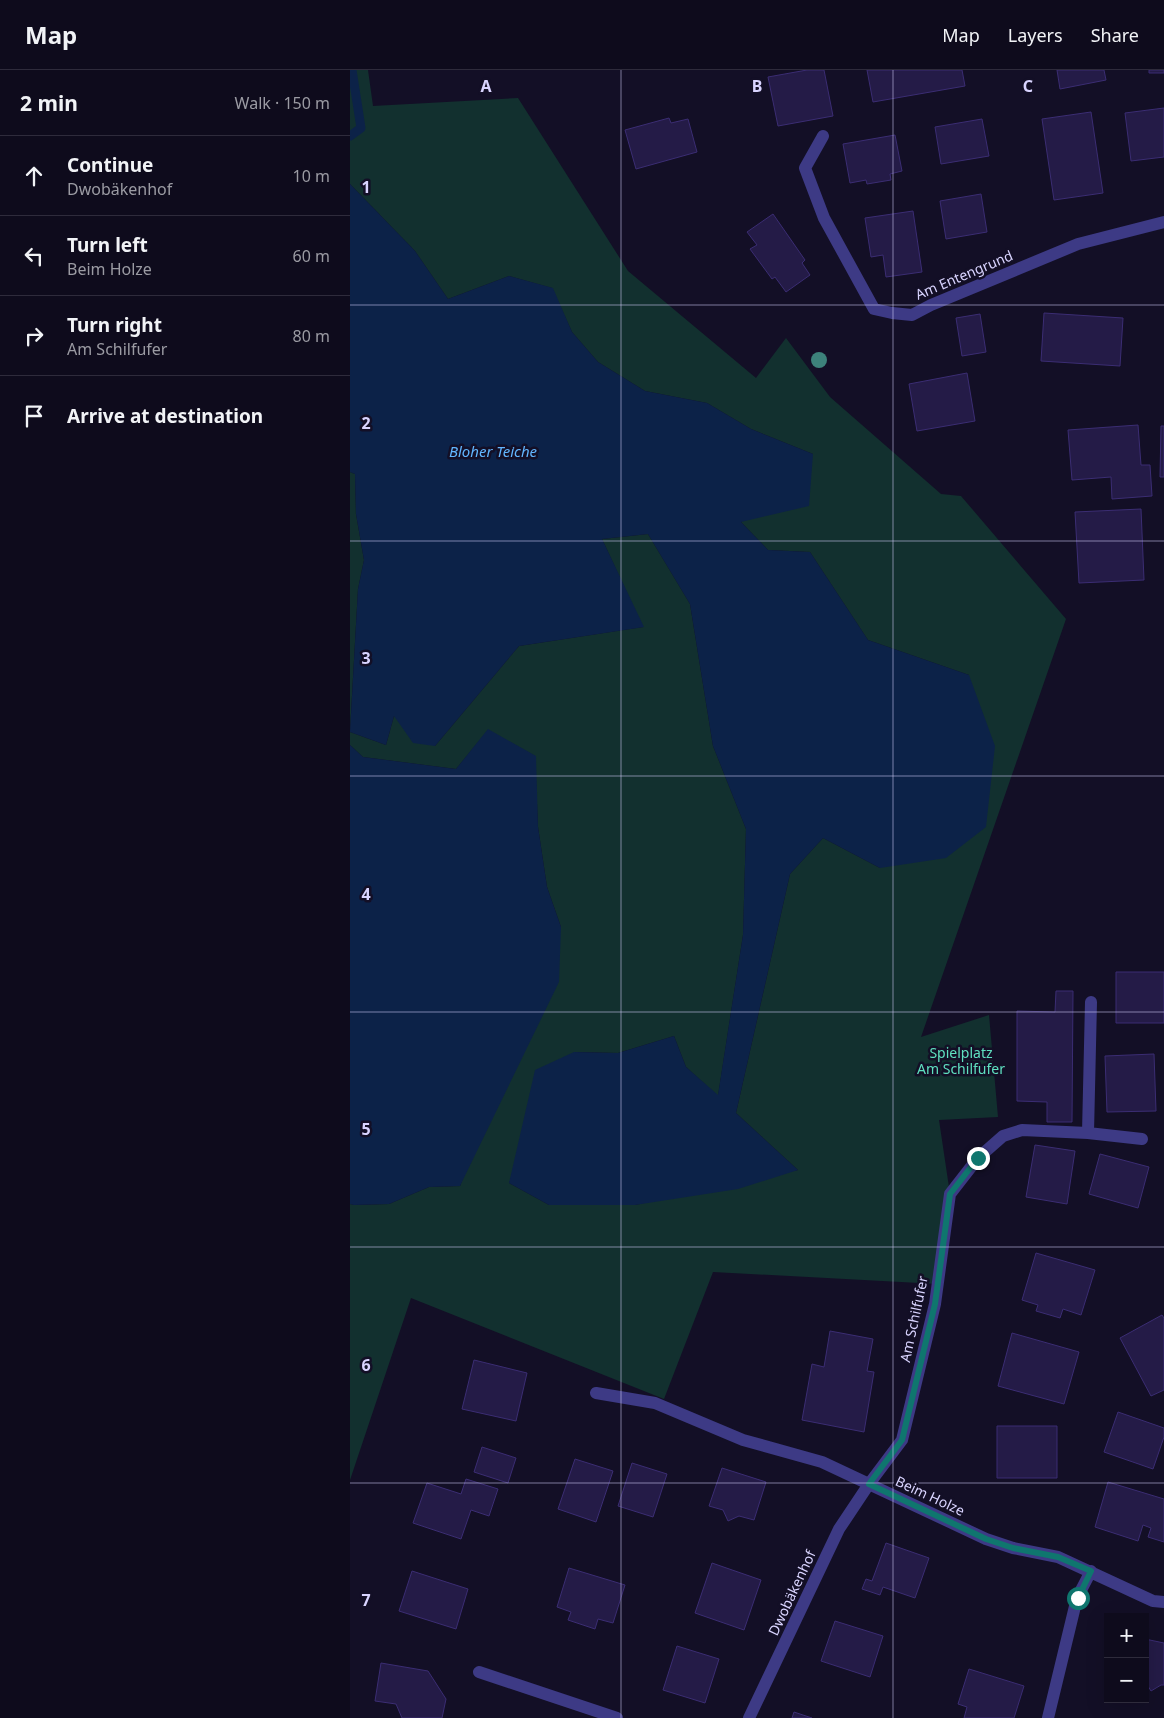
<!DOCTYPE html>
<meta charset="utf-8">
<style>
:root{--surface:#0e0b1c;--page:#1c1929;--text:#f1f3f6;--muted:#9b9ba3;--line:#2e2b3b}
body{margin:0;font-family:"Noto Sans",sans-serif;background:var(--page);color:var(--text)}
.controls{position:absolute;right:15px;bottom:15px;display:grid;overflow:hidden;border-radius:0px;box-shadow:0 5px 20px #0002}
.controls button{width:45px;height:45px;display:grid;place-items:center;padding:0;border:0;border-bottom:1px solid var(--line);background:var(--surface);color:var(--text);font:25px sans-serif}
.stop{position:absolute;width:15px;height:15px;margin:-11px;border:4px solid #0f766e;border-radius:50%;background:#fff}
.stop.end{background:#0f766e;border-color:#fff;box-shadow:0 1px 5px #0008}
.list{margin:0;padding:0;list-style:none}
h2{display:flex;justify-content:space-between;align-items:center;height:65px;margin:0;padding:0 20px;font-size:21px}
h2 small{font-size:16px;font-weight:400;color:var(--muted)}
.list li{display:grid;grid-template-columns:32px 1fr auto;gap:15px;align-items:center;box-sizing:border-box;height:80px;padding:0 20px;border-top:1px solid var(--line)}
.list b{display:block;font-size:19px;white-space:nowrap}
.list p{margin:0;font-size:16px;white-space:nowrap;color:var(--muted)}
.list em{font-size:16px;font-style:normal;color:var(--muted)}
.icon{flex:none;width:28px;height:28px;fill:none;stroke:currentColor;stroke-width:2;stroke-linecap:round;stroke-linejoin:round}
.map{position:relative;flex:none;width:814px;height:1648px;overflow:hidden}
header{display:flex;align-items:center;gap:30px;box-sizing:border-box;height:70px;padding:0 25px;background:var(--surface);border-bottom:1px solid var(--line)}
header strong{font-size:24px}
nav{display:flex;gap:28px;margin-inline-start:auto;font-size:18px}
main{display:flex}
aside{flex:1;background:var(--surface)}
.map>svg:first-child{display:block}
.green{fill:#12302f}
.water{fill:#0c2248}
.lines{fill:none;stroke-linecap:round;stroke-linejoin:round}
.stream{stroke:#0c2248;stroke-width:9}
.building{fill:#241b47;stroke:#3b2d73}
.lane{stroke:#3d3a85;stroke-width:12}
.street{stroke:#3d3a85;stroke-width:12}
.tree{fill:#3d827b}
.route{stroke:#0f766e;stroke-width:6}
.grid{fill:none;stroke:#d9d4ff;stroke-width:1;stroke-opacity:0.55}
.labels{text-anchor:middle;stroke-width:5;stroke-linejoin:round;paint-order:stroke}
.street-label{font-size:14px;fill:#d9d4ff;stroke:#130f26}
.park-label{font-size:14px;fill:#5fe0c0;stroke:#130f26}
.water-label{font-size:15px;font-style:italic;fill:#62b6ff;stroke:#130f26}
.grid-label{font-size:16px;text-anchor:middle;font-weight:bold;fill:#d9d4ff;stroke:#130f26;stroke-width:5;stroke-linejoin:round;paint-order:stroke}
</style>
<header>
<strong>Map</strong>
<nav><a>Map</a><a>Layers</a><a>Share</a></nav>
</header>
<main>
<aside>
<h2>2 min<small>Walk · 150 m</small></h2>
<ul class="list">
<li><svg class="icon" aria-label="ahead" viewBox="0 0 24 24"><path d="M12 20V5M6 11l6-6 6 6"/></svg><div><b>Continue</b><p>Dwobäkenhof</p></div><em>10 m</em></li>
<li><svg class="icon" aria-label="left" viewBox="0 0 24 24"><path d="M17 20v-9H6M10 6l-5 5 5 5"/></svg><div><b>Turn left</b><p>Beim Holze</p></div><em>60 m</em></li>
<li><svg class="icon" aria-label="right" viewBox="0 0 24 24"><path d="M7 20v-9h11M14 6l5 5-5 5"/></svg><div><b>Turn right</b><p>Am Schilfufer</p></div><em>80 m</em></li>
<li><svg class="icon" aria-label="arrive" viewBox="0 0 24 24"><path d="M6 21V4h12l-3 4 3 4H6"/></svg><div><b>Arrive at destination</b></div></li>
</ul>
</aside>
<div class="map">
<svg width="814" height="1648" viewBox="0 0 814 1648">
<rect width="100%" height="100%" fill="#130f26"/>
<path class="green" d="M0,0H18L23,36L168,28L278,201L406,308L436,268L480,327L591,424L611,426L716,549L571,967L639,945L648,1047L589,1050L600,1124L588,1214L363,1202L314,1329L61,1228L0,1410V1134L4,1135L39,1134L79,1117L110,1116L211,857L197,817L188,757L185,686L138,660L106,699L13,687L0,675V662L36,675L44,646L85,676L169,576L293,557L252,469L298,464L340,534L363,676L396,759L393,865L368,1026L336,997L324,966L268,983L224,982L159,1113L199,1135H285L448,1100L386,1043L440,804L473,768L530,798L619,605L518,570L460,482L418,480L391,452L463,384L401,359L357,333L295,321L248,292L222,262L202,218L159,206L98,229L65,181L0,114Z
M0,402L5,404L6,444L14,490L8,519L0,661Z"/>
<path class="water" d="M0,114L65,181L98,229L159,206L203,218L222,262L248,292L295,321L357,333L401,359L463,384L459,436L391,452L418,480L460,482L518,570L619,605L645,676L636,757L596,788L530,798L473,768L440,804L386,1043L448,1100L388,1119L285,1135H199L159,1113L185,1000L224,982L268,983L324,966L336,997L368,1025L393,865L396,759L363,676L340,534L298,464L252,469L294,557L169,576L85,676L63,673L44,646L36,675L0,662L8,519L14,490L6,444L5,404L0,402Z
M138,659L186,686L188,757L197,817L211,857L209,912L110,1116L79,1117L39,1134L4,1135L0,1134V675L13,687L106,699Z"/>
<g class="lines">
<path class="stream" d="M0,66L11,58L2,0"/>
</g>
<path class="building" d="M457,0H474L483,46L428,56L418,7Z
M517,0H612L615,16L523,32Z
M707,0H754L756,10L710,19Z
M799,0H814V3H799Z
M814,38V87L781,91L775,43Z
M741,42L753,123L704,130L692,49Z
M319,48L321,53L338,49L347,82L286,99L275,60Z
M632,49L639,86L591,94L585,57Z
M545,65L552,101L540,104L541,110L517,114L516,110L500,113L493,74Z
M631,124L637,162L596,169L590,131Z
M563,141L572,202L536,207L533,185L521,187L515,148Z
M423,144L455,190L452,193L460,205L436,222L425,207L422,209L400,179L407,175L397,162Z
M694,243L773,248L770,296L691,291Z
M630,244L636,282L612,286L606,248Z
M617,303L625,351L567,361L559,314Z
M788,355L791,395H800L802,426L762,429L761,407L722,410L718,360Z
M811,356H814V407H810Z
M791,439L794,510L729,513L725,442Z
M766,902H814V953H766Z
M706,921H723L722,1052H697V1032L667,1031V941L705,942Z
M804,984L806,1041L757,1042L755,986Z
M685,1075L725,1081L717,1134L676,1127Z
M750,1084L799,1097L788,1138L739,1124Z
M686,1183L745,1200L731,1245L713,1239L710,1248L686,1241L688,1235L672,1230Z
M812,1245L814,1248V1320L801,1326L770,1268Z
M480,1261L523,1269L517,1301L524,1302L514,1362L452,1350L462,1294L474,1297Z
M662,1263L729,1282L714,1334L648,1316Z
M124,1290L177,1303L166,1351L112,1339Z
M768,1342L814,1358V1367L803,1399L754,1382Z
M647,1356H707V1408H647Z
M132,1377L166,1388L158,1413L124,1402Z
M225,1389L263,1401L246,1452L208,1439Z
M282,1393L317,1404L303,1447L268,1436Z
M372,1398L416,1412L404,1450L389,1446L378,1451L373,1440L359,1436Z
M116,1409L148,1419L139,1446L121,1440L111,1469L63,1453L77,1413L111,1424Z
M758,1412L814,1429V1472L798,1467L801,1458L793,1455L788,1471L745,1457Z
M536,1473L579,1488L565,1528L533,1517L530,1525L512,1519L516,1509L522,1511Z
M362,1493L411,1510L394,1560L345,1543Z
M219,1498L275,1515L263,1553L248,1549L245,1559L218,1550L221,1542L207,1537Z
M62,1501L118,1519L106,1559L49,1541Z
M485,1551L533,1566L520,1607L471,1591Z
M795,1569L814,1573V1615H811L801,1621L795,1611Z
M327,1576L369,1589L355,1633L313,1620Z
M31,1593L78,1601L96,1629L92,1648H52L46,1634L25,1631Z
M619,1599L674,1616L664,1648H614L617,1637L608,1634Z
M444,1642L462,1648H442Z"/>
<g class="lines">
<path class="lane" d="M738,1063L792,1069
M628,1088L653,1066L672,1060L738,1063L741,932"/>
<path class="street" d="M473,66L455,98L474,148L524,239L542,243L562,245L581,235L728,174L814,152
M246,1323L305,1333L393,1370L472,1392L636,1469L663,1478L708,1487L803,1531L814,1532
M129,1602L267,1648
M399,1648L489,1459L519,1414L552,1370L585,1234L600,1124L628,1088
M698,1648L727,1528L741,1501"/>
</g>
<circle class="tree" cx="469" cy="290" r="8"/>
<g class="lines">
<path class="route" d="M628,1088L600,1124L585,1234L552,1370L519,1414L636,1469L663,1478L708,1487L741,1501L728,1528"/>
</g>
<path class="grid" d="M271,0V1648M543,0V1648M0,235H814M0,471H814M0,706H814M0,942H814M0,1177H814M0,1413H814"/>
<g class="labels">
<g class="street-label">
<text transform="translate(614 205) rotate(-23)" y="5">Am Entengrund</text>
<text transform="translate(564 1249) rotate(-78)" y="5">Am Schilfufer</text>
<text transform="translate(580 1426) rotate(25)" y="5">Beim Holze</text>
<text transform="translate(442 1523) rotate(-65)" y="5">Dwobäkenhof</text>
</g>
<g class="park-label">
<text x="611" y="988">Spielplatz<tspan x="611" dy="16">Am Schilfufer</tspan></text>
</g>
<g class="water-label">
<text x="143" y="387">Bloher Teiche</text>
</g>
</g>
<g class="grid-label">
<text x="136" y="22">A</text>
<text x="407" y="22">B</text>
<text x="678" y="22">C</text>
<text x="16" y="123">1</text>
<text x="16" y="359">2</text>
<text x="16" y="594">3</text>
<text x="16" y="830">4</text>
<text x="16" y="1065">5</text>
<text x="16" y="1301">6</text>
<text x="16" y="1536">7</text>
</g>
</svg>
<div class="controls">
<button>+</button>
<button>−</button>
</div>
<div class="stop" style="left:728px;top:1528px"></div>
<div class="stop end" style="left:628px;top:1088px"></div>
</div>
</main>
